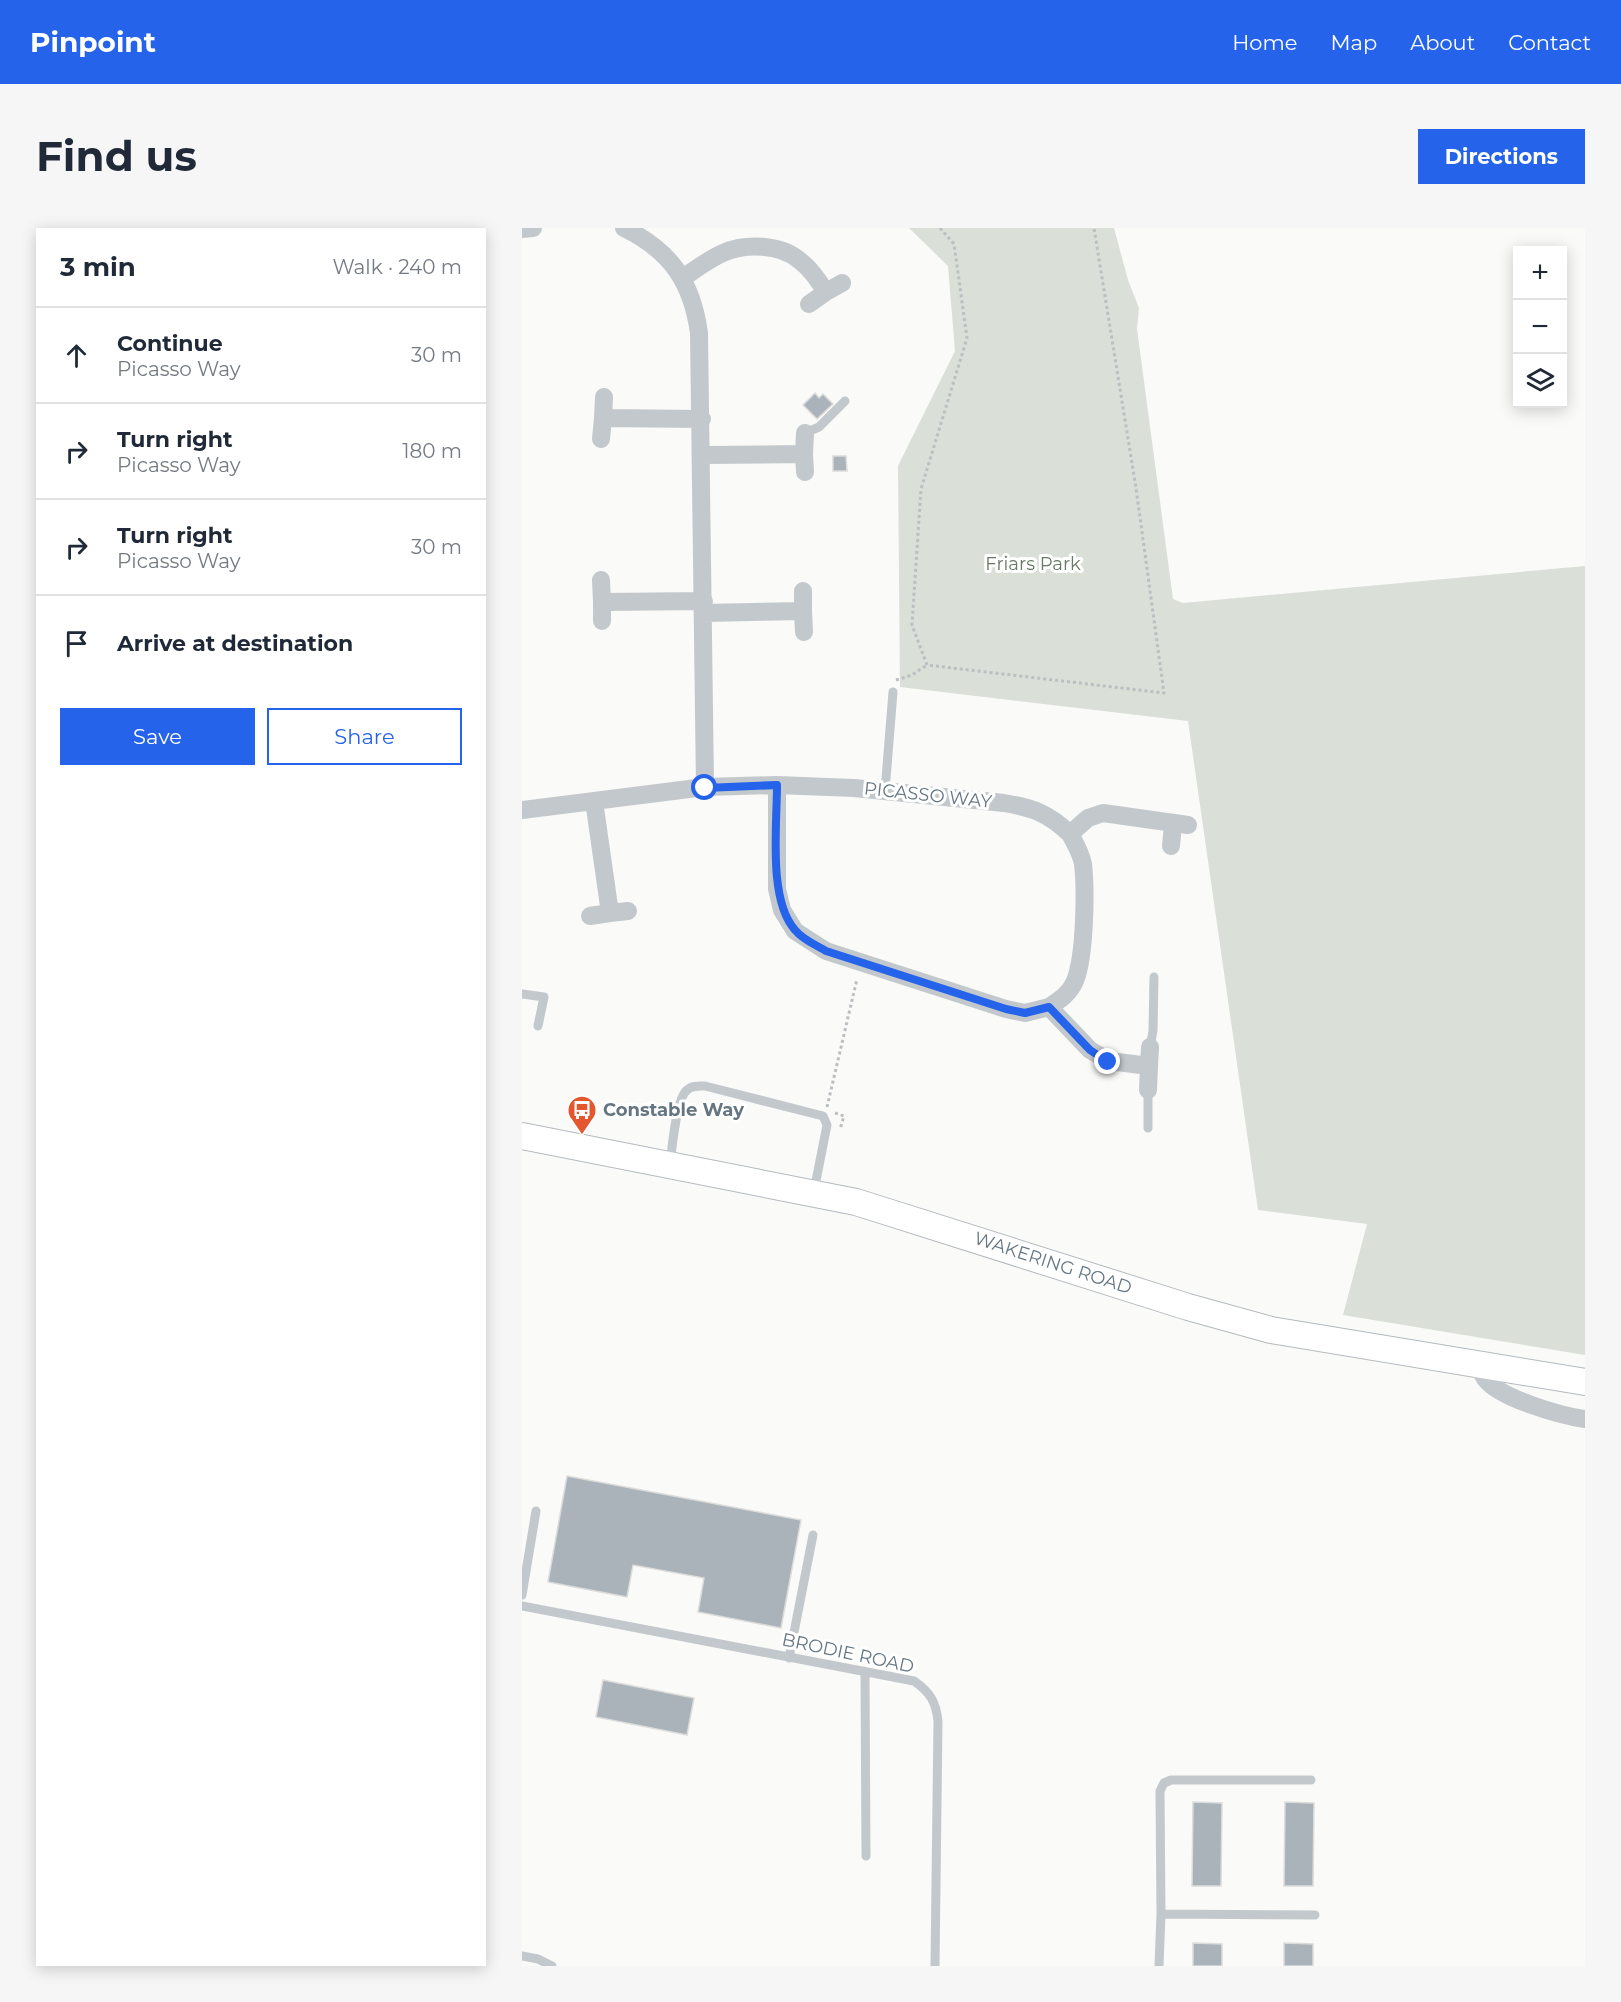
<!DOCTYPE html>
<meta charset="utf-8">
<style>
:root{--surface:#fff;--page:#f6f6f7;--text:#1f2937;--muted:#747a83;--line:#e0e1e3;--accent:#2563eb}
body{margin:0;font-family:Montserrat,sans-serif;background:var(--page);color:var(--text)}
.controls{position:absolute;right:18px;top:18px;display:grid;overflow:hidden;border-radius:0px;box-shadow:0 3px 15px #0003}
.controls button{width:54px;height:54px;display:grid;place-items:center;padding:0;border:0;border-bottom:2px solid var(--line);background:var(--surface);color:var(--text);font:30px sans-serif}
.stop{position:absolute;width:18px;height:18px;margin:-14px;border:4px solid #2563eb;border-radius:50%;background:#fff}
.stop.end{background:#2563eb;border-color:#fff;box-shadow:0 2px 6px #0008}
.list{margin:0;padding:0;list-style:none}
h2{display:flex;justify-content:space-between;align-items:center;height:78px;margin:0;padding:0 24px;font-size:26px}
h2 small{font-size:20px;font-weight:400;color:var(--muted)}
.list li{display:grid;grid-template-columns:39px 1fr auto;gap:18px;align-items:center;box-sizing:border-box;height:96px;padding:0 24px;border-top:2px solid var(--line)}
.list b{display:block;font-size:22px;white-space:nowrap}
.list p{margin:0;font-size:20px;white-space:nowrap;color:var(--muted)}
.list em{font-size:20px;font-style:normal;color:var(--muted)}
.actions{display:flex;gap:12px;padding:18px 24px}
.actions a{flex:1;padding:14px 0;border:2px solid var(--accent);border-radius:0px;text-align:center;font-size:21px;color:var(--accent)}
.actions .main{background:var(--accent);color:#fff}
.icon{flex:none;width:33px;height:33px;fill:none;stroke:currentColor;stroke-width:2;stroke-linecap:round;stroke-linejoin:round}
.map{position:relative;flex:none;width:1063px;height:1738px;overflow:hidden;border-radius:0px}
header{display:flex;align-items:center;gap:36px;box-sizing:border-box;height:84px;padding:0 30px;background:var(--accent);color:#fff}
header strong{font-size:28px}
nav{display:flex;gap:33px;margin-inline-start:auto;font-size:21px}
.intro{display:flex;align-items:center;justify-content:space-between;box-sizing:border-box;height:144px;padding:0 36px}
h1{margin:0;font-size:42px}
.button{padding:15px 27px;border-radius:0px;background:var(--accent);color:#fff;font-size:21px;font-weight:700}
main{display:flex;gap:36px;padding:0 36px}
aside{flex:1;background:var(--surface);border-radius:0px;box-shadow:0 3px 15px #0003}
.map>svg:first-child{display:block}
.green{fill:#dadfd7}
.building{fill:#aab3b9;stroke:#dcdcda;stroke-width:1.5}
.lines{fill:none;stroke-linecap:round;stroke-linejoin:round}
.secondary-casing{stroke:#b3babf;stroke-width:28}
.path{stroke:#bbbfc2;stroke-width:3;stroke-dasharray:3 3;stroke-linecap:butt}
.lane{stroke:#c3c8cc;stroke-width:9}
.street{stroke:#c3c8cc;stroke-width:18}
.secondary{stroke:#fff;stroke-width:26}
.route{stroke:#2563eb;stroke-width:8}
.labels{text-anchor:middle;stroke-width:6;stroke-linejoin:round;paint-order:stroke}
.park-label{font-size:18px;fill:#687a64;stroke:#fff}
.street-label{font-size:18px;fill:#657683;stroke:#fff}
.poi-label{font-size:18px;font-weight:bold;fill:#657683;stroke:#fff;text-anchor:start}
</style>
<header>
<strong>Pinpoint</strong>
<nav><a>Home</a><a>Map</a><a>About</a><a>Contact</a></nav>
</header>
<div class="intro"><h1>Find us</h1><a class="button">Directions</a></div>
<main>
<aside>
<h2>3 min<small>Walk · 240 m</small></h2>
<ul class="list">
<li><svg class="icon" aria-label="ahead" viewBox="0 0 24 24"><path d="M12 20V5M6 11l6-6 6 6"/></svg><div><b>Continue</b><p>Picasso Way</p></div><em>30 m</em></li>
<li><svg class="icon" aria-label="right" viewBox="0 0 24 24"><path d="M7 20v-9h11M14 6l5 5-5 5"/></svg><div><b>Turn right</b><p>Picasso Way</p></div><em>180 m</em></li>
<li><svg class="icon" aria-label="right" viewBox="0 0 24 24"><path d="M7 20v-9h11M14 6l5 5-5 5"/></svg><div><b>Turn right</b><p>Picasso Way</p></div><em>30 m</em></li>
<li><svg class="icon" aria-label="arrive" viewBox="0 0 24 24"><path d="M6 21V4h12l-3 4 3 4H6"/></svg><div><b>Arrive at destination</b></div></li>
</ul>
<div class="actions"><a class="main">Save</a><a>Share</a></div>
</aside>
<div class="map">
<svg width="1063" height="1738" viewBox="0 0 1063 1738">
<rect width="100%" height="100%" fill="#fafaf8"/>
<path class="green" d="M387,0H592L606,52L617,80L615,101L651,371L661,375L1063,338V1127L821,1087L845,996L736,982L666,493L378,459L376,238L433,123L426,38Z"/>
<path class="building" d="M293,165L297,170L301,166L311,176L295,191L281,177Z
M311,228H324L325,243H311Z
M45,1248L279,1292L259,1400L176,1384L182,1350L111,1337L105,1369L26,1354Z
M81,1452L172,1470L165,1507L74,1489Z
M671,1574L700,1575L699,1658H670Z
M763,1574L792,1575L791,1658H762Z
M671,1715L700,1716V1738H671Z
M762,1715L791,1716V1738H762Z"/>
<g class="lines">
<g class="secondary-casing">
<path id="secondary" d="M0,908L334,974L666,1079L749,1102L1063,1154"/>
</g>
<path class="path" d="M418,0L432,16L445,110L399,261L390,397L405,437L642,465L614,260L572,0
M374,452L390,447L405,437
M305,879L335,751
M313,885L322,888L318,901"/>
<path class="lane" d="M283,205L297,199L323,173
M363,563L371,464
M0,766L22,769L16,798
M628,819L631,803L632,749
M626,862V900
M148,936C150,921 154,871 165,862C170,857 177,858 183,858L301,888L305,897L292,963
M0,1367L14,1283
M0,1378L392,1453C408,1464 414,1474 416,1493L413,1738
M267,1430L291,1307
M343,1444L344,1628
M639,1686L793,1687
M0,1728L16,1731L30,1738
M637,1738L639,1686L638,1563L642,1555L649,1552H789"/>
<path class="street" d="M102,0C149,23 170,54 177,105L183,559
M0,1L11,0
M161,50C174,41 187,31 201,25C223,15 258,16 277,32C288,40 296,52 304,64L320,55
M287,76L304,64
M81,190L82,169
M79,211L81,190L180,191
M282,226L283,205
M180,227L282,226L283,244
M79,352L80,374
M281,363V383
M182,385L281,383L282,404
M80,393V374L182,373
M255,557V661L260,682L273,703L304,723L484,781L503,785L527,779
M72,573L88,685L106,683
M0,582L183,559L255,557L332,560L482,575C511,580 526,585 548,606L566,590L581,585L666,597
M548,606C553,615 559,625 561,636C564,663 563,728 553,753C548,765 538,772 527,779L568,822L587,833L627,838L626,862
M649,618L651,596
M68,688L88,685
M627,838L628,819
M960,1137C961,1140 960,1144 961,1147C970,1169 1041,1188 1063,1191"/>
<use href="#secondary" class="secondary"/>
</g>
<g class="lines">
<path class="route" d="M183,560L255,557C255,597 246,672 273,702C281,712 294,717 304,723L484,781L503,785L527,779L568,822L586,834"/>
</g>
<defs>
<g id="bus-pin" transform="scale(1.5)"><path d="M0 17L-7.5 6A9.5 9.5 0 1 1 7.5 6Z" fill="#e4572e" stroke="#fff"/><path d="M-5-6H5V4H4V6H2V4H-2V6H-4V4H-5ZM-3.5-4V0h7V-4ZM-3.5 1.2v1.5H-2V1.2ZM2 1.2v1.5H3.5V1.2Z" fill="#fff"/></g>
</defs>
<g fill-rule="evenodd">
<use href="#bus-pin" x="60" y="882"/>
</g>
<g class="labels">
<g class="park-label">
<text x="511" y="342">Friars Park</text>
</g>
<g class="street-label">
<text transform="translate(406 567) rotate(6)" y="6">PICASSO WAY</text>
<text transform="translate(531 1035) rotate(18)" y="6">WAKERING ROAD</text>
<text transform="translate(326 1425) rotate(12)" y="6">BRODIE ROAD</text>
</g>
<g class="poi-label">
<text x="81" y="888">Constable Way</text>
</g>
</g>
</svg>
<div class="controls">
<button>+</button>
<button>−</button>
<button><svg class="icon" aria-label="layers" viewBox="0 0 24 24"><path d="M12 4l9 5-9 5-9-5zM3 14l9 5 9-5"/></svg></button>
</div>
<div class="stop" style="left:183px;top:560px"></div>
<div class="stop end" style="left:586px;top:834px"></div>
</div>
</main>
